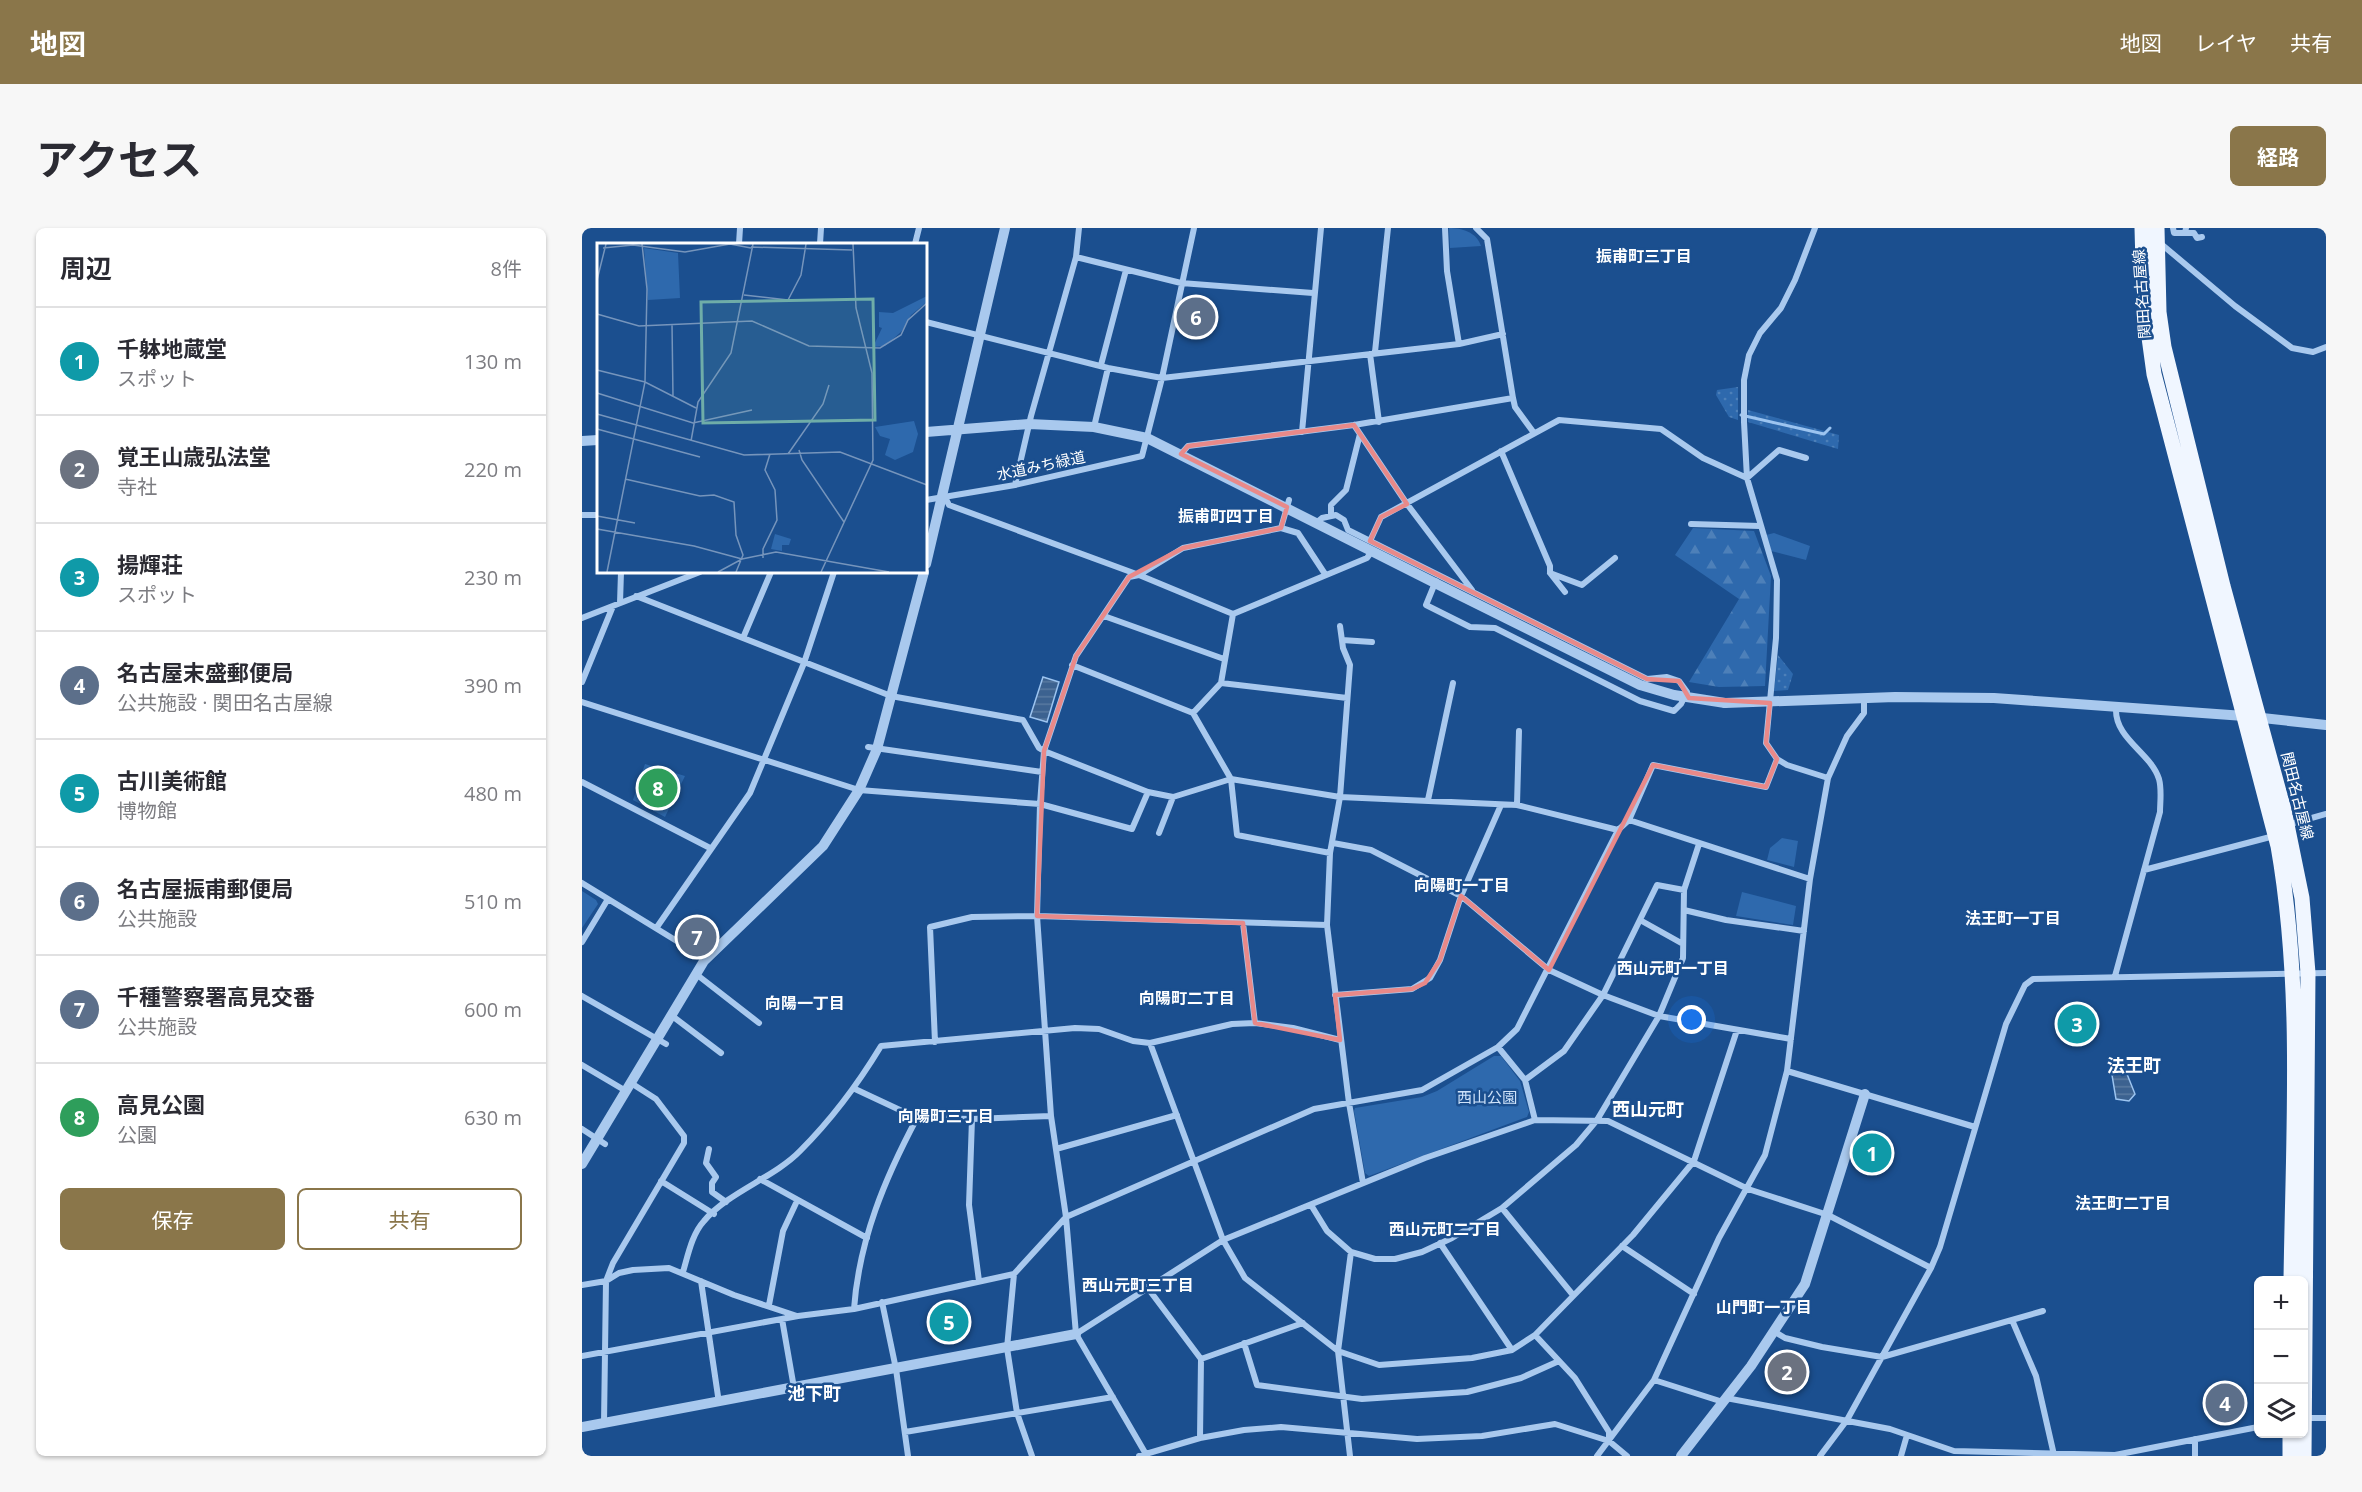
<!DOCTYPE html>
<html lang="ja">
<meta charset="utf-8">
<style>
:root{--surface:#fff;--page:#f7f7f7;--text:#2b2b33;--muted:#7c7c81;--line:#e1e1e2;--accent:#8a764a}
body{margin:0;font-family:"Open Sans","Noto Sans JP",sans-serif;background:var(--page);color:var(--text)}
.controls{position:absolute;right:18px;bottom:18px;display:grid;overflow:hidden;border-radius:9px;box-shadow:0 2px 4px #0004}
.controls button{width:54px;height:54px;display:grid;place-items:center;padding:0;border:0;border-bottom:2px solid var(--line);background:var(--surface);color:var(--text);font:30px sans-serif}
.you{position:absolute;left:1110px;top:792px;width:21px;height:21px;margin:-15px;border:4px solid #fff;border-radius:50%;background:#1a73e8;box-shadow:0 0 0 9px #1a73e833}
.badge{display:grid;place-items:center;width:39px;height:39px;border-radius:50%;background:var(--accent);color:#fff;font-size:20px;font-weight:700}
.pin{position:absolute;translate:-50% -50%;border:3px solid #fff;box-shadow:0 2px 6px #0006}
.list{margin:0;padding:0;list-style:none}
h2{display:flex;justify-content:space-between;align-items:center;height:78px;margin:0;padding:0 24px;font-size:26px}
h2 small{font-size:20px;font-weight:400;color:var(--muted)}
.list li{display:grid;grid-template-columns:39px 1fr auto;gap:18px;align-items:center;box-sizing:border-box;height:108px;padding:0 24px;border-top:2px solid var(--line)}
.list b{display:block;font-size:22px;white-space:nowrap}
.list p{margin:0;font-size:20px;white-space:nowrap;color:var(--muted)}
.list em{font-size:20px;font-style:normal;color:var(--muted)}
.actions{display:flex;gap:12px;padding:18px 24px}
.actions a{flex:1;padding:14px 0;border:2px solid var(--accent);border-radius:9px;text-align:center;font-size:21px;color:var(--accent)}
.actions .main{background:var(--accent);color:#fff}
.icon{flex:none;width:33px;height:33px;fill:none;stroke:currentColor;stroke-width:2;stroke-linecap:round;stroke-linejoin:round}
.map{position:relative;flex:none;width:1744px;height:1228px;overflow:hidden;border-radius:9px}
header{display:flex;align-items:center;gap:36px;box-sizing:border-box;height:84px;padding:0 30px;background:var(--accent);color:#fff}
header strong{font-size:28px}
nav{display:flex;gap:33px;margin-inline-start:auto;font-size:21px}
.intro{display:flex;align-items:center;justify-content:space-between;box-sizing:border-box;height:144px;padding:0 36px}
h1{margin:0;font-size:42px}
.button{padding:15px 27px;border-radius:9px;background:var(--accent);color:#fff;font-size:21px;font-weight:700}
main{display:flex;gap:36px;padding:0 36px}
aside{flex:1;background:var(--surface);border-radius:9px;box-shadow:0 2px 4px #0004}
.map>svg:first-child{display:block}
.grass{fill:url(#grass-dots)}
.forest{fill:url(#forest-firs)}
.green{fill:#2e69ad}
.water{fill:url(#water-rules);stroke:#9cc4f0;stroke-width:1.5}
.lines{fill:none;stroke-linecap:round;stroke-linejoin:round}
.stream{stroke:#9cc4f0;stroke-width:3}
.minor{stroke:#a9c9ee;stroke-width:6}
.tertiary{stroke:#a9c9ee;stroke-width:10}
.primary{stroke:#f0f6ff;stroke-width:15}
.tertiary-bridge{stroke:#a9c9ee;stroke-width:10}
.marked{fill:none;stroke:#e88989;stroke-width:4.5;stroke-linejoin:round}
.labels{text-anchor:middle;stroke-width:5;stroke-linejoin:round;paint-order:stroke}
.street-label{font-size:15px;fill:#fff;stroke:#1b4f8f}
.park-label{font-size:15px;fill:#cfe3fa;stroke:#1b4f8f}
.neighbourhood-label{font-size:16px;font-weight:bold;fill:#fff;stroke:#1b4f8f}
.quarter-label{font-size:18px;font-weight:bold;fill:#fff;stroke:#1b4f8f}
.inset-road{fill:none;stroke:#7695bc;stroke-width:1.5}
.view{fill:#6fada8;fill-opacity:0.15;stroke:#6fada8;stroke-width:3}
.inset-edge{fill:none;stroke:#fff;stroke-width:3}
</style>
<header>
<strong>地図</strong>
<nav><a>地図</a><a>レイヤ</a><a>共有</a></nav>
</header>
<div class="intro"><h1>アクセス</h1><a class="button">経路</a></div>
<main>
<aside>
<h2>周辺<small>8件</small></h2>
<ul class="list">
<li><span class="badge" style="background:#0f9aa8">1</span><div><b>千躰地蔵堂</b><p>スポット</p></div><em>130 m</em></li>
<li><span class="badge" style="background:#6b7280">2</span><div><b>覚王山歳弘法堂</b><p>寺社</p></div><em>220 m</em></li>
<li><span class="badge" style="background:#0f9aa8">3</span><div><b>揚輝荘</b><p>スポット</p></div><em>230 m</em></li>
<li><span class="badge" style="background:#5c6f8a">4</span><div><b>名古屋末盛郵便局</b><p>公共施設 · 関田名古屋線</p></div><em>390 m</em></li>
<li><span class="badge" style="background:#0f9aa8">5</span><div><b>古川美術館</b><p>博物館</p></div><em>480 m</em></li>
<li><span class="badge" style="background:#5c6f8a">6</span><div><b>名古屋振甫郵便局</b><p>公共施設</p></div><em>510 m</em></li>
<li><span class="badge" style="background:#5c6f8a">7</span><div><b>千種警察署高見交番</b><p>公共施設</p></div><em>600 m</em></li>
<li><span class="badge" style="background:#2e9e5b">8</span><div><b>高見公園</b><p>公園</p></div><em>630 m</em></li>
</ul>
<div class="actions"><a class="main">保存</a><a>共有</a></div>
</aside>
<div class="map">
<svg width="1744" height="1228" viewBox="0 0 1744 1228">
<defs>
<pattern id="grass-dots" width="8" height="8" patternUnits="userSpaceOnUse" patternTransform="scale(1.5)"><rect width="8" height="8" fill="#2e69ad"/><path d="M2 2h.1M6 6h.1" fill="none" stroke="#4d80b9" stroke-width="1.8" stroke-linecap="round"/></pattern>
<pattern id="forest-firs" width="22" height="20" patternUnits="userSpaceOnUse" patternTransform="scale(1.5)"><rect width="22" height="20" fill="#2e69ad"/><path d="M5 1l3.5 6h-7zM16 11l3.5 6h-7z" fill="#4d80b9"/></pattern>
<pattern id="water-rules" width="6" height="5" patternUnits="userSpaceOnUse" patternTransform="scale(1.5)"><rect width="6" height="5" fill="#3c6290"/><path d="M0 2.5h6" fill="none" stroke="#597aa1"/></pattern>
</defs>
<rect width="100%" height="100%" fill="#1b4f8f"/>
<path class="grass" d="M1156,159V192L1147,189L1134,167L1135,162Z
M1166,182L1257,207L1256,221L1166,194Z
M1196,427L1211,446L1206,462L1192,463Z"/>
<path class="forest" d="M1111,300L1172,303L1189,348L1183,458L1137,459L1107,454L1157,371L1093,327Z"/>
<path class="green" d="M867,0C879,0 895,4 899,18L868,20Z
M1192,305L1228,318L1224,332L1189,323L1184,307Z
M63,536L103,548L83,589L51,572Z
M1200,610L1216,613L1212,639L1185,632L1188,620Z
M0,663L14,672L16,676L0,700Z
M1160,664L1214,678L1211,697L1154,688Z
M912,828H919L938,853L947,884L945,889L787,948L783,945L772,883L773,880L840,869L855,863Z"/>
<path class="water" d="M461,449L477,454L465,494L448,489Z
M1543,841L1553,866L1547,873L1534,871L1530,847Z"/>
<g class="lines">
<path class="stream" d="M1159,187L1242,206L1248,200"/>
<path class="minor" d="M863,0L865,43L877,116
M894,0L905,11L931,170L933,179L952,205
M1233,0L1213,52L1199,80L1178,105L1167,127L1162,152V194L1165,250L1195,352L1194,410L1184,515L1195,531L1205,537L1246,550
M1591,0L1592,5H1603L1604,0
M1603,5H1612L1615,10L1620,9
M1578,15L1653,78L1710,120L1731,124L1744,119
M157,16L158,0
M238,16L239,0
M333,16L337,0
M494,29L599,55L731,65
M344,94L526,140L580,150L877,116L921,106
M793,124L806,0
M788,126L797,194
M519,137L544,42
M772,197L825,276L890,362
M512,199L526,140
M720,204L739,0
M919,223L968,338V345L1000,357L1033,330
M599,226L606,218L772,197L931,170
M433,257L449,188L494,29L497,0
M362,267L367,277L557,347L651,386
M344,272L433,257L560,228L580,150L612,0
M0,287H16
M749,287V277L764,262L778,206
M734,295L740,290L754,287L762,292L766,302L1065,451L1085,449L1097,453L1105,464L1099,476L1092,483L1058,473L913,400L888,399L844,377L853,355
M1109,296L1178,298
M699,300L716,305L743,346
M788,313L799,289L977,192L1079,201L1121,230L1165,250L1197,222L1224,230
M968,345L983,364
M54,368L309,468L441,492L457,520L462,523L566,564L591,569L649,551L758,569L935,577L1036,602
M38,375L39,344
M522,388L642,431
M0,390L118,344
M758,398L761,420L768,437L758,569L748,625L745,697L767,875L781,955
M161,410L189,344
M760,412L790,414
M490,437L611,485L649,551L655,607L748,625
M0,454L31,378
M639,455L765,470
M0,474L277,562L458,576L550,601L566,564
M611,485L639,455L651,386L785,330L790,323
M286,519L460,544
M0,554L128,620
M846,572L871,455
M935,577L937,503
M1047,592L1228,651
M1705,597L1744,586
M577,605L591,569
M751,615L789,622L879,668L967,742L1021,767L1077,788L1209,811
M1562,642L1692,608
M0,655L116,726L122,733
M1102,682L1144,692L1222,703
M1058,692L1101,716
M661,695L673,795
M75,699L168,565L222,435L252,344
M0,714L26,671
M114,746L177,795
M1533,748L1578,584C1578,574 1580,562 1577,551C1569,525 1533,511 1534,481
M753,767L830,761L848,750L858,732L879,668L919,577
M0,768L84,816
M89,787L139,825
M353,814L348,699L390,689L455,688L745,697
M568,815L641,1012L663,1050L756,1123L797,1137L890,1130L930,1122L953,1107L1051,1007L1112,933L1155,802
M916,819L943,852L953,892
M0,837L44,863
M1205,843L1393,899
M943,852L982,823L1021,767L1075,657L1102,662
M273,861L335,890L390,891L469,888
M390,891L387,977L397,1053
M0,901L23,916
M127,921L124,935L134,949L130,955V964L144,974
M474,921L595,887
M178,951L285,1010
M79,953L132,986
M729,977L745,1003L769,1024L793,1031H813L840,1024L870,1010L920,980L994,917L1015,892L1077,788L1101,730L1102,662L1117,616
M920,980L991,1067
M858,1015L930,1122
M1040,1018L1112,1066
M101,1044C106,1027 110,1006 122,993C145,965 193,949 218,923C250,891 276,856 299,818L493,800L517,801L551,813L568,815L650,796L673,795L711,800L758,812
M432,1046L425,1120L435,1185L450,1228
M119,1053L137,1175
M0,1057L24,1053L37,1045L51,1042L87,1040L152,1067L215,1088
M565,1059L619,1131L618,1210
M300,1074L314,1141L326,1228
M187,1077L201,1003L215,973
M272,1081C277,1012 303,950 335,890
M200,1091L212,1160
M1430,1092L1454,1148L1472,1227
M1193,1104L1203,1110L1240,1119L1300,1129L1461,1083
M494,1106L641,1012L843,930L953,892L1026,893L1166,961L1246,987L1349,1040
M953,1107L993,1150L1027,1204V1212
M662,1115L675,1157L780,1171L885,1164L939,1150L977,1133
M0,1128L216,1088L272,1081L432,1046L484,989L732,881L840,862L916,819L935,801L1036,602L1047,592L1071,537L1184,559L1195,531
M619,1131L721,1095
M1072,1152L1141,1174
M1144,1170L1308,1201L1372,1223L1533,1227L1676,1199
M1722,1190H1744
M22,1195L24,1053L31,1035L102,915V908L74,871L49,855
M323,1204L531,1169
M557,1228L618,1210L662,1202L699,1199L835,1211L900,1208L973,1196L1027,1213L1045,1228
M565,1228L494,1106L484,989L469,888L455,688L458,576L462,523L494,428L547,349L557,347L601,320L699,300L707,272
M768,1228L756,1123L769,1024
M1015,1228L1072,1152L1137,1010L1183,927L1205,843L1228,651L1246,550L1265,508L1282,485V470
M1238,1228L1265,1192L1349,1040L1358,1019L1424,796L1443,757L1451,751L1744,745
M1319,1228L1325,1207
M1613,1228V1211"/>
<path class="tertiary" d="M344,204L447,196L512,199L565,210L853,355
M0,213L16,212
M344,336L423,0
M1143,475L1313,469L1412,470L1662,488L1744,497
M0,936L122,733L241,618L277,562L295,521L342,344
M0,1199L494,1106
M1099,1228L1169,1138L1223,1056L1283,866"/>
<path class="primary" d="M1560,0L1562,73L1572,146L1696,618C1721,761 1711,908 1709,1052
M1575,0L1577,84L1582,119L1641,358L1702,582L1720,670L1726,745L1722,1228
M1708,1228V1206"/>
<path class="tertiary-bridge" d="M853,355L1058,457L1092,467L1143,475"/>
</g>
<path class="marked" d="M772,197L825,276L799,289L788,313L1065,451L1097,453L1107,470L1188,475L1184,515L1195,531L1184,559L1071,537L967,742L879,668L858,732L843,755L830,761L753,767L758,812L673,795L661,695L455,688L462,523L494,428L547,349L601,320L699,300L705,279L599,226L606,218Z"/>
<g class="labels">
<g class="street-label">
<text transform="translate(1560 66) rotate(-94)" y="5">関田名古屋線</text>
<text transform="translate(459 238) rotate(-12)" y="5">水道みち緑道</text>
<text transform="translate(1715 568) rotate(76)" y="5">関田名古屋線</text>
</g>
<g class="park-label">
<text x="905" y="875">西山公園</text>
</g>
<g class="neighbourhood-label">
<text x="1062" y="34">振甫町三丁目</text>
<text x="644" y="294">振甫町四丁目</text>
<text x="880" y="663">向陽町一丁目</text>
<text x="1431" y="696">法王町一丁目</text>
<text x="1091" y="746">西山元町一丁目</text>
<text x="605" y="776">向陽町二丁目</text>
<text x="223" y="781">向陽一丁目</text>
<text x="364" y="894">向陽町三丁目</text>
<text x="1541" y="981">法王町二丁目</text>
<text x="863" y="1007">西山元町二丁目</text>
<text x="556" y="1063">西山元町三丁目</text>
<text x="1182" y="1085">山門町一丁目</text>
</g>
<g class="quarter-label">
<text x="1552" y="844">法王町</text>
<text x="1066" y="888">西山元町</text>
<text x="232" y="1172">池下町</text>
</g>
</g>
<g transform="translate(15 15)">
<rect width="330" height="330" fill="#1b4f8f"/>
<path d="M317,178L321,191L316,209L298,217L288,212L293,196L283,193L278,184Z" fill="#2e69ad"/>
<path d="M330,53V59L314,72L305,88L288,103L276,104L285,85L282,84V69L296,70Z" fill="#2e69ad"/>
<path d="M47,5L81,10L83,55L51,57ZM178,291L194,296L192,302H185V308L174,306Z" fill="#2e69ad"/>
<path class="inset-road" d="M154,4L255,7M6,5L36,2L88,9L133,1L154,5M0,37L9,1M147,52L191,57L204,32L209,1M0,71L42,83L155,78L212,103L283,105L304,92L311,77L330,60M75,81L76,154M0,127L48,139L99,165M0,150L96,180L155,167M0,171L147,212L243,209L330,242M0,186L103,214M94,198L101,159L134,110L156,1M202,207L205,217L247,279M191,211L226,161L232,142M28,236L103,253L117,252L137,259L139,292L146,312L139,329M0,273L38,280M0,286L97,303L145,316M166,315V306L180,277L178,247L168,227L173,211M10,329L48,139L50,46L45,1M121,329L145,316L179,309L292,329M224,329L276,217L275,130L259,65L256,1"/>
<path class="view" d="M276,56L278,177L106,180L104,59Z"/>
<rect width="330" height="330" class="inset-edge"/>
</g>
</svg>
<div class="controls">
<button>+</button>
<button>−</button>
<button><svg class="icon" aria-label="layers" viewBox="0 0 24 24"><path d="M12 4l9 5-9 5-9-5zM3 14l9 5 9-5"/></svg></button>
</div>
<div class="you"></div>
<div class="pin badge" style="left:1290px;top:925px;background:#0f9aa8">1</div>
<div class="pin badge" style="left:1205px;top:1144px;background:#6b7280">2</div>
<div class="pin badge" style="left:1495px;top:796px;background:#0f9aa8">3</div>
<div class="pin badge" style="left:1643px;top:1175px;background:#5c6f8a">4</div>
<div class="pin badge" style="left:367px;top:1094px;background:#0f9aa8">5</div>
<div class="pin badge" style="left:614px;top:89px;background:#5c6f8a">6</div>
<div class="pin badge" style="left:115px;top:709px;background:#5c6f8a">7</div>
<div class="pin badge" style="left:76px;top:560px;background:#2e9e5b">8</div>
</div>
</main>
